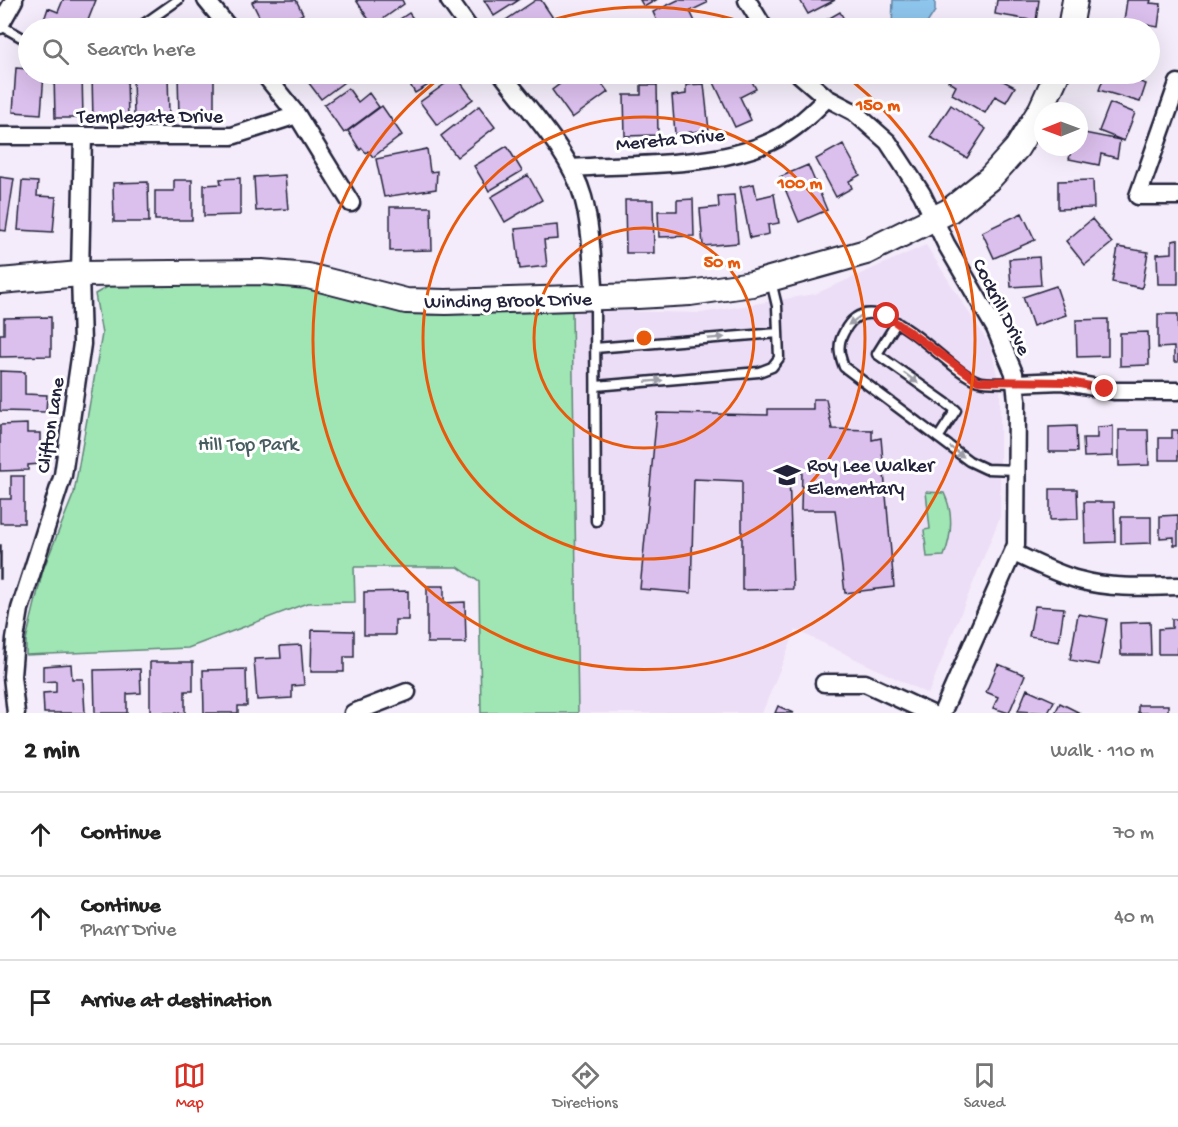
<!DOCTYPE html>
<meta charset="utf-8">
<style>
:root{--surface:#fff;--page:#f6f6f6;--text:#222;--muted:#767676;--line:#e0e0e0;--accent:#d93025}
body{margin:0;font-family:"Gochi Hand",sans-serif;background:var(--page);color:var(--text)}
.compass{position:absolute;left:1034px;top:102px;width:54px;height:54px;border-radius:50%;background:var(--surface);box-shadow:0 6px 24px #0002;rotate:269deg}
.stop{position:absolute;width:18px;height:18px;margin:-14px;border:4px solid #d93025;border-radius:50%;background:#fff}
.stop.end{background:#d93025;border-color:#fff;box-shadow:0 2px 6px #0008}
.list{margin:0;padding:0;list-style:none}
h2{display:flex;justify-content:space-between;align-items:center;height:78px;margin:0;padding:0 24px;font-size:26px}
h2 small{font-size:20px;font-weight:400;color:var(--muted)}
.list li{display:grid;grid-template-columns:39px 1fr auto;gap:18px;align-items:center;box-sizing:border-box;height:84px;padding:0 24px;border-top:2px solid var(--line)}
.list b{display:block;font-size:22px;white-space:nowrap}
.list p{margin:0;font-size:20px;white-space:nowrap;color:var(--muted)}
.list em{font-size:20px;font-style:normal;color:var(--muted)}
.icon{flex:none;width:33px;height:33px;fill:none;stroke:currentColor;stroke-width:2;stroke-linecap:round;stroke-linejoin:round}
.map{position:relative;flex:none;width:1178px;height:713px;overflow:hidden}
.search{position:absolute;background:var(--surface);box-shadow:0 6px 24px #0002;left:18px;right:18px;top:18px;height:66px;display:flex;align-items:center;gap:15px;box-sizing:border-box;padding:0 21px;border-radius:33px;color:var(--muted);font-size:22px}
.sheet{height:330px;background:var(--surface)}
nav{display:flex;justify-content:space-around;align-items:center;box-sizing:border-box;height:84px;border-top:2px solid var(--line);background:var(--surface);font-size:16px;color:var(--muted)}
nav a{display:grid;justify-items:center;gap:3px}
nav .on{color:var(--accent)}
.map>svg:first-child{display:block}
.built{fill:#ecdef6}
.green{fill:#9fe6b4;stroke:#608478;stroke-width:1.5}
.water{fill:#8ec5ec;stroke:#6384a5;stroke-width:1.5}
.building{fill:#dbbfed;stroke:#22223b;stroke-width:1.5}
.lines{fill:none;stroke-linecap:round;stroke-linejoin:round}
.lane-casing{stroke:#22223b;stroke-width:13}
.street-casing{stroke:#22223b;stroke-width:21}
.secondary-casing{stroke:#22223b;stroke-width:28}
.lane{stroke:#fff;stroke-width:8}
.street{stroke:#fff;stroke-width:16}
.secondary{stroke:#fff;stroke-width:24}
.oneway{fill:#9c9ca7}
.route{stroke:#d93025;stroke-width:8}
.ring{fill:none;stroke:#e8590c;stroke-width:3}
.labels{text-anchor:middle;stroke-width:6;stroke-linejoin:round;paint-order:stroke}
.street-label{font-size:20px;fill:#22223b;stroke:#fff}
.park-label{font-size:20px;fill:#485d5f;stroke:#fff}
.poi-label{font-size:20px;fill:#22223b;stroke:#fff;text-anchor:start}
.centre{fill:#e8590c;stroke:#fff;stroke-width:3}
.ring-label{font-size:18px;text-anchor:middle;font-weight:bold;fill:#e8590c;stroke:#fff;stroke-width:6;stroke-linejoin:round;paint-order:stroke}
</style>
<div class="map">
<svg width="1178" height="713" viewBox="0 0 1178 713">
<rect width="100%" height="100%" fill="#f4ecfa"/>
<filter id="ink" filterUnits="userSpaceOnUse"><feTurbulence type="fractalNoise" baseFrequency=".0167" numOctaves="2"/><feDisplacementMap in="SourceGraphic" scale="12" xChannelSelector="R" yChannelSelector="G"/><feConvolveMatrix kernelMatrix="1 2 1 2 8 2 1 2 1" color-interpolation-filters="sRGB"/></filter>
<g filter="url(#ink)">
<path class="built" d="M926,245L991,347L1000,389V517L928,694L796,630L762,713H578L572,310L701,313L815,294Z"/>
<path class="green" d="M287,280L425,315L572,310L578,713H481L479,582L458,567H354L355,602L307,603L188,648L26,655V640L43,570L74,493L102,334L95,294L118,281Z
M926,492L944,493C954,514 952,535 944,556L927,557L924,530L930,529Z"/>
<path class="water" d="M893,0H935V11L924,28H892Z"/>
<path class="building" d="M63,0H96L85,28H49L42,26L48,8L58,12Z
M256,0H296L303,14L275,28H265L252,2Z
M356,0H402L404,4L373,26Z
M484,0H519L494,16Z
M536,0H541L559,27L507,28L503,22Z
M640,0H656L644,7Z
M678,0H705L707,3L690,11L698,28H660L653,12Z
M800,0H835L808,14Z
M997,0H1039L1036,21L995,14Z
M1127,0H1151L1150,3L1161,4L1158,27L1124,21Z
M840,12L849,28H812Z
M409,13L420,28H389L388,27Z
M307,19L312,28H292Z
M987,21L1021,28H986Z
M1150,36L1157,38L1150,65Z
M16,68L28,69V74H44L41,114L13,112Z
M54,74H82L83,118H55Z
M92,74H127L128,120L93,121Z
M153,74H168L169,115L134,116L133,76Z
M178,74H214V117H179Z
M302,74H355L321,99Z
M408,74H447L415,93L405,76Z
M573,74H595L608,92L572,118L552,90Z
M710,74H748L756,89L740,97L751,120L735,127Z
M952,74H990L1015,87L1006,102L995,96L985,113L952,94L956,86L948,81Z
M1105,74H1136L1134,80L1146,84L1140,102L1099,90Z
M456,76L473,99L437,125L420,102Z
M704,84L709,130L675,134L672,96L686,94V85Z
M641,85H657L658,135L625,136L624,95H641Z
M348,88L358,102L369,93L379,107L344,133L324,105Z
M1110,103L1135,113L1124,141L1099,131Z
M951,105L986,129L967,158L930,137Z
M382,106L402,135L373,157L368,151L366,153L362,148L360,150L348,131Z
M479,106L495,127L457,157L441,136Z
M1079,132L1120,140L1117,158L1101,154L1099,165L1069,159L1072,147H1079Z
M843,144L860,175L849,181L852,188L836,197L816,159Z
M507,146L522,171L489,191L474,166Z
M427,149L430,172L437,171L436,189L384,197L376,159Z
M808,165L827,210L799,222L780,177Z
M285,175L288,209L256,211L254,177Z
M528,175L542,200L505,222L491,197Z
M0,177L14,179L6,231L0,230Z
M240,178V215L204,216V185L221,184L220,179Z
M174,180H192V220H155V191H174Z
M1093,180L1094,208L1058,209V181Z
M22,181L38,182L37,196L56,197L53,232L18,230Z
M148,182L149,222H114L113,183Z
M754,184L757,198L774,194L779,223L768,225L769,234L750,238L740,187Z
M734,195L738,243L703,246L700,209L719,207L718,196Z
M693,199L694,236L659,237L658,211H677V200Z
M625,200H653L654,253H626Z
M390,207H431L432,250L390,251Z
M1022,213L1035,240L994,258L982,232Z
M1092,219L1112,243L1085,265L1066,241Z
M557,225L558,239L544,240L547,266L520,269L515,229Z
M1178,240V284H1158L1157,254L1172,253V241Z
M1118,247L1148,252L1142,288L1112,282Z
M1039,257L1041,285L1011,287L1009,259Z
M1056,286L1066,315L1033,326L1023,297Z
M1158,314H1178V362H1174V347L1158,348Z
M51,317V356L0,357V334H4V318Z
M1108,319V356L1077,357L1076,320Z
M1148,332L1149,365L1120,366V333Z
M0,371L25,372V394L47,395L46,412L0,411Z
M813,399H826L832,429L872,430V440L881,438L894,587L845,593L835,510H801L802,471L789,473L793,589L742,590V481L694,479L691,593L640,589L657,413L768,415V409H813Z
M27,424V433H40V464L28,465V470L0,471V425Z
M1076,426L1077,452H1049V427Z
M1113,426V456L1084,457L1083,438H1097V427Z
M1119,430H1148L1149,465L1119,466Z
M1172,430H1178V460H1159V438H1172Z
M11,476H24V523H0V499H11Z
M1050,489H1077L1078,519L1050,520Z
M1084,502H1114L1115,542L1085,543Z
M1178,515V545H1174V537L1160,538V516Z
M1121,517H1151V543L1121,544Z
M0,545H1V579H0Z
M427,586H444V603L465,602L466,643H427Z
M408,591V620H395V635H364V592Z
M1035,606L1064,608L1059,641L1029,636Z
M1078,614L1107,619L1099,665L1070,660Z
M1172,619H1178V654H1158V629L1172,628Z
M1150,622L1151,655H1121L1120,623Z
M312,630L354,631V657H344V672H311Z
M301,645L304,685L292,686V698L257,700L254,659L281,658L280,646Z
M150,662H193V691H185V713H150Z
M71,664L72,679H83L85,713H44L43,693L56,692V681L43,682V666Z
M998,664L1025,675L1009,713L993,708L998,697L986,692Z
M140,669L141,693L127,694V713H95L94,670Z
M246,669L247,706H238V713H204L203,670Z
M1027,689L1054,701L1048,713L1018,711Z
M1060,703L1080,713H1055Z
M1138,705H1168V713H1138Z
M778,706L794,713H775Z"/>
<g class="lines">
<g class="lane-casing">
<path id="lane" d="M0,25L28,41
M138,28L178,0
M595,299L596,521
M897,322L877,354L956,410L938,438
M595,348L778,333
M1015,383C1004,382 989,384 978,381C945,371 874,274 844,332C837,344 839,354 844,367L969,461L986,469L1018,470
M596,386L759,372L772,367L779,358L777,306L771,281"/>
</g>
<g class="street-casing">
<path id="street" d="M206,0L229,28
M449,0L469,28
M747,0L764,28
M0,25L14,0
M264,74L297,115L351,203
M502,74C529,110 571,154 583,197C592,230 592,264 595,298
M799,74L827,98L854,112L888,142L922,194L946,244L995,328L1014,373L1017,400L1016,545L942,713
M1178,83L1138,196H1178
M0,136H232L297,115
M571,168C637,163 729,169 785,134C801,124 814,111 827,98
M1016,383L1061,381L1114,391H1178
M1014,553C1035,563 1057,574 1079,580C1111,589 1145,587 1178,586
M824,683H865L930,713
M16,713L12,676L15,639L20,609L63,475L82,344L80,274L83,136
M353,713L407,692"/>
</g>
<g class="secondary-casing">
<path id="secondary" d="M1070,28L1075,0
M0,281L80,274L262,272L308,276L406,301L446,302L637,296L690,293L752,284L866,252L949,211L990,178L1017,148L1041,109L1057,74"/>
</g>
<use href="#lane" class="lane"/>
<use href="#street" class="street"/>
<use href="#secondary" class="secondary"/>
</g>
<defs><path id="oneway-solid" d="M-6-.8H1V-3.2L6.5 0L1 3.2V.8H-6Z" transform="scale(1.5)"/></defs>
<g class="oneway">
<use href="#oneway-solid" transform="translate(855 320) rotate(144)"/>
<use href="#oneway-solid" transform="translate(716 338) rotate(-5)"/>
<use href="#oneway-solid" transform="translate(911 378) rotate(36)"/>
<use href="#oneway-solid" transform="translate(654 381) rotate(-5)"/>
<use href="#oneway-solid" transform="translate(957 452) rotate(37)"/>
</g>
</g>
<g class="lines" filter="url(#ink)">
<path class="route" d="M887,316L978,381L1070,382L1105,389"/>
</g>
<g class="ring">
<circle cx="644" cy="338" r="110"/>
<circle cx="644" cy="338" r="221"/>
<path d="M528 28A331 331 0 0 1 760 28M843 74A331 331 0 1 1 445 74"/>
</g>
<defs>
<g id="school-bare" transform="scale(2.07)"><path d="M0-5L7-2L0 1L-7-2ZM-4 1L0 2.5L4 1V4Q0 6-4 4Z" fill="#22223b" stroke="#fff" stroke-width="2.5" paint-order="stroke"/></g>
</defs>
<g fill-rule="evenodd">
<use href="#school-bare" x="787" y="475"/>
</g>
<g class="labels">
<g class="street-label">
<text x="150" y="122">Templegate Drive</text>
<text transform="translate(670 138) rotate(-5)" y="7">Mereta Drive</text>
<text transform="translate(508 299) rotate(-1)" y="7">Winding Brook Drive</text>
<text transform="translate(1003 306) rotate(63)" y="7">Cockrill Drive</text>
<text transform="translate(49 425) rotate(-81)" y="7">Clifton Lane</text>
</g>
<g class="park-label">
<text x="248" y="450">Hill Top Park</text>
</g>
<g class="poi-label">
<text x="807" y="471">Roy Lee Walker<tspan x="807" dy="23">Elementary</tspan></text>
</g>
</g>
<circle cx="644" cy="338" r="9" class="centre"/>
<g class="ring-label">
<text x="878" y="110">150 m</text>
<text x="800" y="188">100 m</text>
<text x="722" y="267">50 m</text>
</g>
</svg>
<svg class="compass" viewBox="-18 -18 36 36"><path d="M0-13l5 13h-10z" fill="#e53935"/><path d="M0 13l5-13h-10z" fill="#767676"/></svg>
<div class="stop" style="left:887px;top:316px"></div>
<div class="stop end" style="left:1105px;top:389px"></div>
<div class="search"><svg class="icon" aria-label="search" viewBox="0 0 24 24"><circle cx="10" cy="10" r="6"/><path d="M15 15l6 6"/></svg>Search here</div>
</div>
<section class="sheet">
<h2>2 min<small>Walk · 110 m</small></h2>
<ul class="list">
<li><svg class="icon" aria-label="ahead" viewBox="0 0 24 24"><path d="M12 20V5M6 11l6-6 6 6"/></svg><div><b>Continue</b></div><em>70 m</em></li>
<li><svg class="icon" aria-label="ahead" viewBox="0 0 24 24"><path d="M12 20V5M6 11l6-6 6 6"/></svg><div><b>Continue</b><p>Pharr Drive</p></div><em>40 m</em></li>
<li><svg class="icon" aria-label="arrive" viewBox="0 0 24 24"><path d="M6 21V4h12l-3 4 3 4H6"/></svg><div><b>Arrive at destination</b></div></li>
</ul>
</section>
<nav>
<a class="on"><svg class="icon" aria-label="map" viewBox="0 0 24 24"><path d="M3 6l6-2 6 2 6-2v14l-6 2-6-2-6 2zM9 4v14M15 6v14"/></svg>Map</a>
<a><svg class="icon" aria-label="directions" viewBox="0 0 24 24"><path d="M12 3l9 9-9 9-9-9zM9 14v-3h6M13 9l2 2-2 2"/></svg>Directions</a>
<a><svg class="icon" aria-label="saved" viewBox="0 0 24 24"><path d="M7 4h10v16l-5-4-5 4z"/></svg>Saved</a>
</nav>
